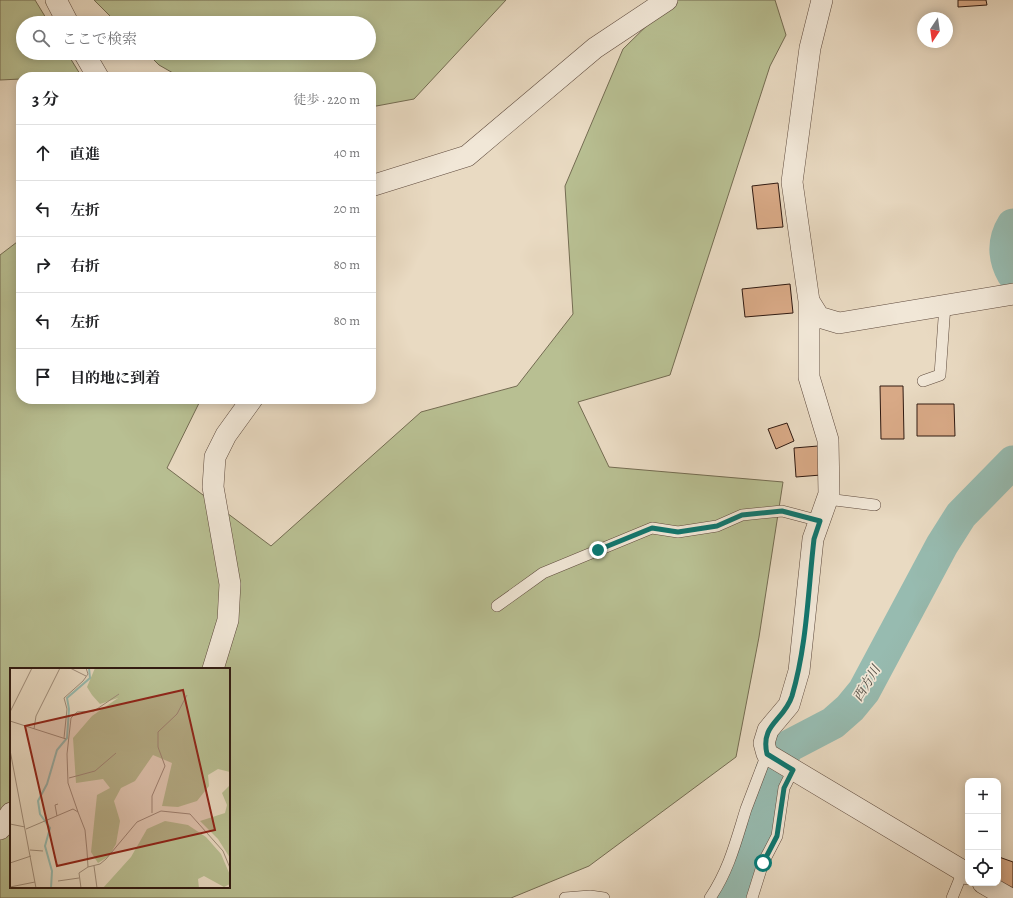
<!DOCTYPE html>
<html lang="ja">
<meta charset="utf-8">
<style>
:root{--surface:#fff;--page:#f2f2f2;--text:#202124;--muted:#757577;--line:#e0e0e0}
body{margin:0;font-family:Alegreya,"Noto Serif JP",serif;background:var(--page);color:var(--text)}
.controls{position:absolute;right:12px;bottom:12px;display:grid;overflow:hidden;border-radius:8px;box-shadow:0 2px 10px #0003}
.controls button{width:36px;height:36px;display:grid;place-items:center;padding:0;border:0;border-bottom:1px solid var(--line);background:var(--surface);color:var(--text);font:20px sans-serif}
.compass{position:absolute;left:917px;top:12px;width:36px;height:36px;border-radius:50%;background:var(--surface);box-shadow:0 2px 10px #0003;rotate:193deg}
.stop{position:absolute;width:12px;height:12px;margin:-9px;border:3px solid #0f766e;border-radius:50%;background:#fff}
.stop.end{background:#0f766e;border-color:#fff;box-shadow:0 1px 4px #0008}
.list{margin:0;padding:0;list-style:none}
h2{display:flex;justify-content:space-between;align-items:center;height:52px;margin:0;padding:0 16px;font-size:17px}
h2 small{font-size:13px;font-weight:400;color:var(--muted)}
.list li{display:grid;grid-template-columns:26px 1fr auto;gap:12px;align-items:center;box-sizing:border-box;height:56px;padding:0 16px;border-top:1px solid var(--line)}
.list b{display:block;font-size:15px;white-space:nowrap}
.list em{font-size:13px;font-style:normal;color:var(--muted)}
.icon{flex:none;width:22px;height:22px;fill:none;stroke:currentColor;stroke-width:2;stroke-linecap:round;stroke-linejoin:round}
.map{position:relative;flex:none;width:1013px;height:898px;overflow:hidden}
.search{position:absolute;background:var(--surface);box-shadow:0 2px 10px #0003;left:16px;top:16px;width:360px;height:44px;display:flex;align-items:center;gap:10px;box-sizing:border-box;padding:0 14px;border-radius:22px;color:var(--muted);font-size:15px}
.panel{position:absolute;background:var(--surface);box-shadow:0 2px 10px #0003;left:16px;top:72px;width:360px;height:332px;border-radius:16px}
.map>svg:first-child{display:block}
.green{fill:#b8bf92;stroke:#746c52;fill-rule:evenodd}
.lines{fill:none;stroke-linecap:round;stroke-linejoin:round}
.river{stroke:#97bbb0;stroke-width:33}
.building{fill:#d8a986;stroke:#301a11}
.lane-casing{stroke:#5e4a3d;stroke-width:12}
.street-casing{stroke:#5e4a3d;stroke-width:22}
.lane{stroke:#f1e7d7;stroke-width:11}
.street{stroke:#f1e7d7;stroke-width:21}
.route{stroke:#0f766e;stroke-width:5}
.labels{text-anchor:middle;stroke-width:3.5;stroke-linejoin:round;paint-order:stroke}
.water-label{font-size:13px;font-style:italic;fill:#4f4a41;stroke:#f1e7d7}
.inset-river{fill:none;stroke:#97bbb0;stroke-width:2}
.inset-road{fill:none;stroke:#9f8d7b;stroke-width:1}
.view{fill:#8f2418;fill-opacity:0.15;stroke:#8f2418;stroke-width:2}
.inset-edge{fill:none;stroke:#301a11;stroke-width:2}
</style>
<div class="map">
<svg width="1013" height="898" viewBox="0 0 1013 898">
<rect width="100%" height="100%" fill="#e9dac2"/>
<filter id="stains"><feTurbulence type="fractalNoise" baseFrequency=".005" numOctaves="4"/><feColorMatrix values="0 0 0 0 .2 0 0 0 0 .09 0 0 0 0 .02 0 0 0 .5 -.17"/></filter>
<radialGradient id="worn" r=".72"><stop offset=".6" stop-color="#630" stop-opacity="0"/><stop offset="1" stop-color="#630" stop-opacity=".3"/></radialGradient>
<path class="green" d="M0,0H35L49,23H23V53H67L80,74L21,77V79L0,80Z
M94,0H506L414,99L371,107V77H180L159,65L147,53H369V23H117Z
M673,0H775L786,35L770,66L670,375L578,402L609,467L783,482L759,637L736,757L589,866L511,898H0V255L21,239V399H201L167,468L271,546L421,412L517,386L573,314L565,186L623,49ZM11,669H229V887H11Z"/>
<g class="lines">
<path class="river" d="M1013,225C1003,241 1004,258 1013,274
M732,898L760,836L767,789L772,770L789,746L833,723L850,708L864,691L942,545L961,515L1013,462"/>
</g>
<path class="building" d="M958,0H986L987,5L958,7Z
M778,183L783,227L757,229L752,186Z
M790,284L793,313L745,317L742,289Z
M880,386H903L904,439H881Z
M917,404H954L955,436H917Z
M787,423L794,441L776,449L768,429Z
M818,446L821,475L796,477L794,448Z
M999,857L1013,862V888L998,881Z"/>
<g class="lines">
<g class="lane-casing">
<path id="lane" d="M923,381L940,375L945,305
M827,499L875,505
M497,606L543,573L652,528L678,532L717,526L742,515L782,511L820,521
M565,898L590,896L604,898
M710,898C729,870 736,841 746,809C753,791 760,772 767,754
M752,898L763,863L777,836L784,788L793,770
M952,898L963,871"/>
</g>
<g class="street-casing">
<path id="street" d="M56,0L68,23
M822,0L810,48L792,182L809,301L819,317L839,323L1013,294
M84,53L98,77
M371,186L467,156L595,48L667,0
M809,301V377L828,440L829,494L813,539L799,671L789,705L768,730L764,743L767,754L968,874
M213,669L228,620L230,584L213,487L215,457L226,435L252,399
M0,829L11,813
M983,883L1009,898"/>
</g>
<use href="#lane" class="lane"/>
<use href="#street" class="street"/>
</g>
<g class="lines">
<path class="route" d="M598,550L652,528L678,532L717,526L742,515L782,511L820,521L814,539C808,591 807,645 792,696C784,721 760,724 767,754L793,770L784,788L777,836L763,863"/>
</g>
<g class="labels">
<g class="water-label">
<text transform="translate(866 683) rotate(-59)" y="5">西方川</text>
</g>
</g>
<g transform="translate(10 668)">
<rect width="220" height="220" fill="#e9dac2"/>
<path d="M85,0H220V190L208,171L190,153L215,145L217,137L212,125L220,117V104L208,101L198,107L199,118L187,133L168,139L152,138L162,95L143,87L125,113L111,120L104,133L110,153L106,176L99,188L88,195L81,184L87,127L100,120L93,111L66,115L63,70L82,48L108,30L90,36L82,27L77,19ZM155,153L178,157L196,169L211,186L220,207V216L214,219L194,208L188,211L189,220H93L121,189L137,161Z" fill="#b8bf92"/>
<path class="inset-river" d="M41,220L42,203L35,178L40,160L30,146L28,133L37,116L47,82L57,70L59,41L57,30L80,10L79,0"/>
<path class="inset-road" d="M60,0L76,8M0,44L22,0M0,53L56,71M24,61L26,48L50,0M54,70L57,41L54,30L73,13L78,6L76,0M0,82L26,220M59,110L85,103L106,85M68,144L58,115L57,86L61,50L67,44L84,43L109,26M142,145V128L155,98L148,79V64L167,46L177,27M47,148L45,137L48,136M0,156L15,159M16,161L63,141L68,144L75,162L77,183L78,199L69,205L71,220M20,182L33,183M0,195L21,188M84,198L87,220M78,199L90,196L96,191L127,154L151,143L180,146L213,183L220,200M48,213L69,210M0,219L25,214"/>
<path class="view" d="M173,22L205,162L47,198L15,58Z"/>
<rect width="220" height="220" class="inset-edge"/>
</g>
<rect width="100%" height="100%" filter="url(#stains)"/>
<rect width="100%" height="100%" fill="url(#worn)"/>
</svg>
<div class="controls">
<button>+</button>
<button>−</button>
<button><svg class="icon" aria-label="locate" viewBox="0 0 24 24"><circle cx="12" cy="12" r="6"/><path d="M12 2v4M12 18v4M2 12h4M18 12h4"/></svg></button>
</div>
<svg class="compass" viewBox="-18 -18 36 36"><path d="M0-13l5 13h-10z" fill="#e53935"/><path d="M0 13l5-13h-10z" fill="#757577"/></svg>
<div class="stop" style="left:763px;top:863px"></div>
<div class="stop end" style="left:598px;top:550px"></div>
<div class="search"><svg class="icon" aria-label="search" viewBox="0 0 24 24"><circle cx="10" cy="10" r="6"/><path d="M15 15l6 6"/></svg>ここで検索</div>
<section class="panel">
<h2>3 分<small>徒歩 · 220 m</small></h2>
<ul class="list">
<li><svg class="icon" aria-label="ahead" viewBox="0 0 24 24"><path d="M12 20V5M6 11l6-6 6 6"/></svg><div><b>直進</b></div><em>40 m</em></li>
<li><svg class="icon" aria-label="left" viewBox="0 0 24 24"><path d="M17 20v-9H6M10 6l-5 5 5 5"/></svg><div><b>左折</b></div><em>20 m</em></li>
<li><svg class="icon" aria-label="right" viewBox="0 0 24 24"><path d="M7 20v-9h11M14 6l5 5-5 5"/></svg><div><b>右折</b></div><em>80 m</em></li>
<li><svg class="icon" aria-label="left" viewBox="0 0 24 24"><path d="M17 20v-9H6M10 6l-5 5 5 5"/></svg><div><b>左折</b></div><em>80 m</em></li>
<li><svg class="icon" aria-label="arrive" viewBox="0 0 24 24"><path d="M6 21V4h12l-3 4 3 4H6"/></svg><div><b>目的地に到着</b></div></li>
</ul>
</section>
</div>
